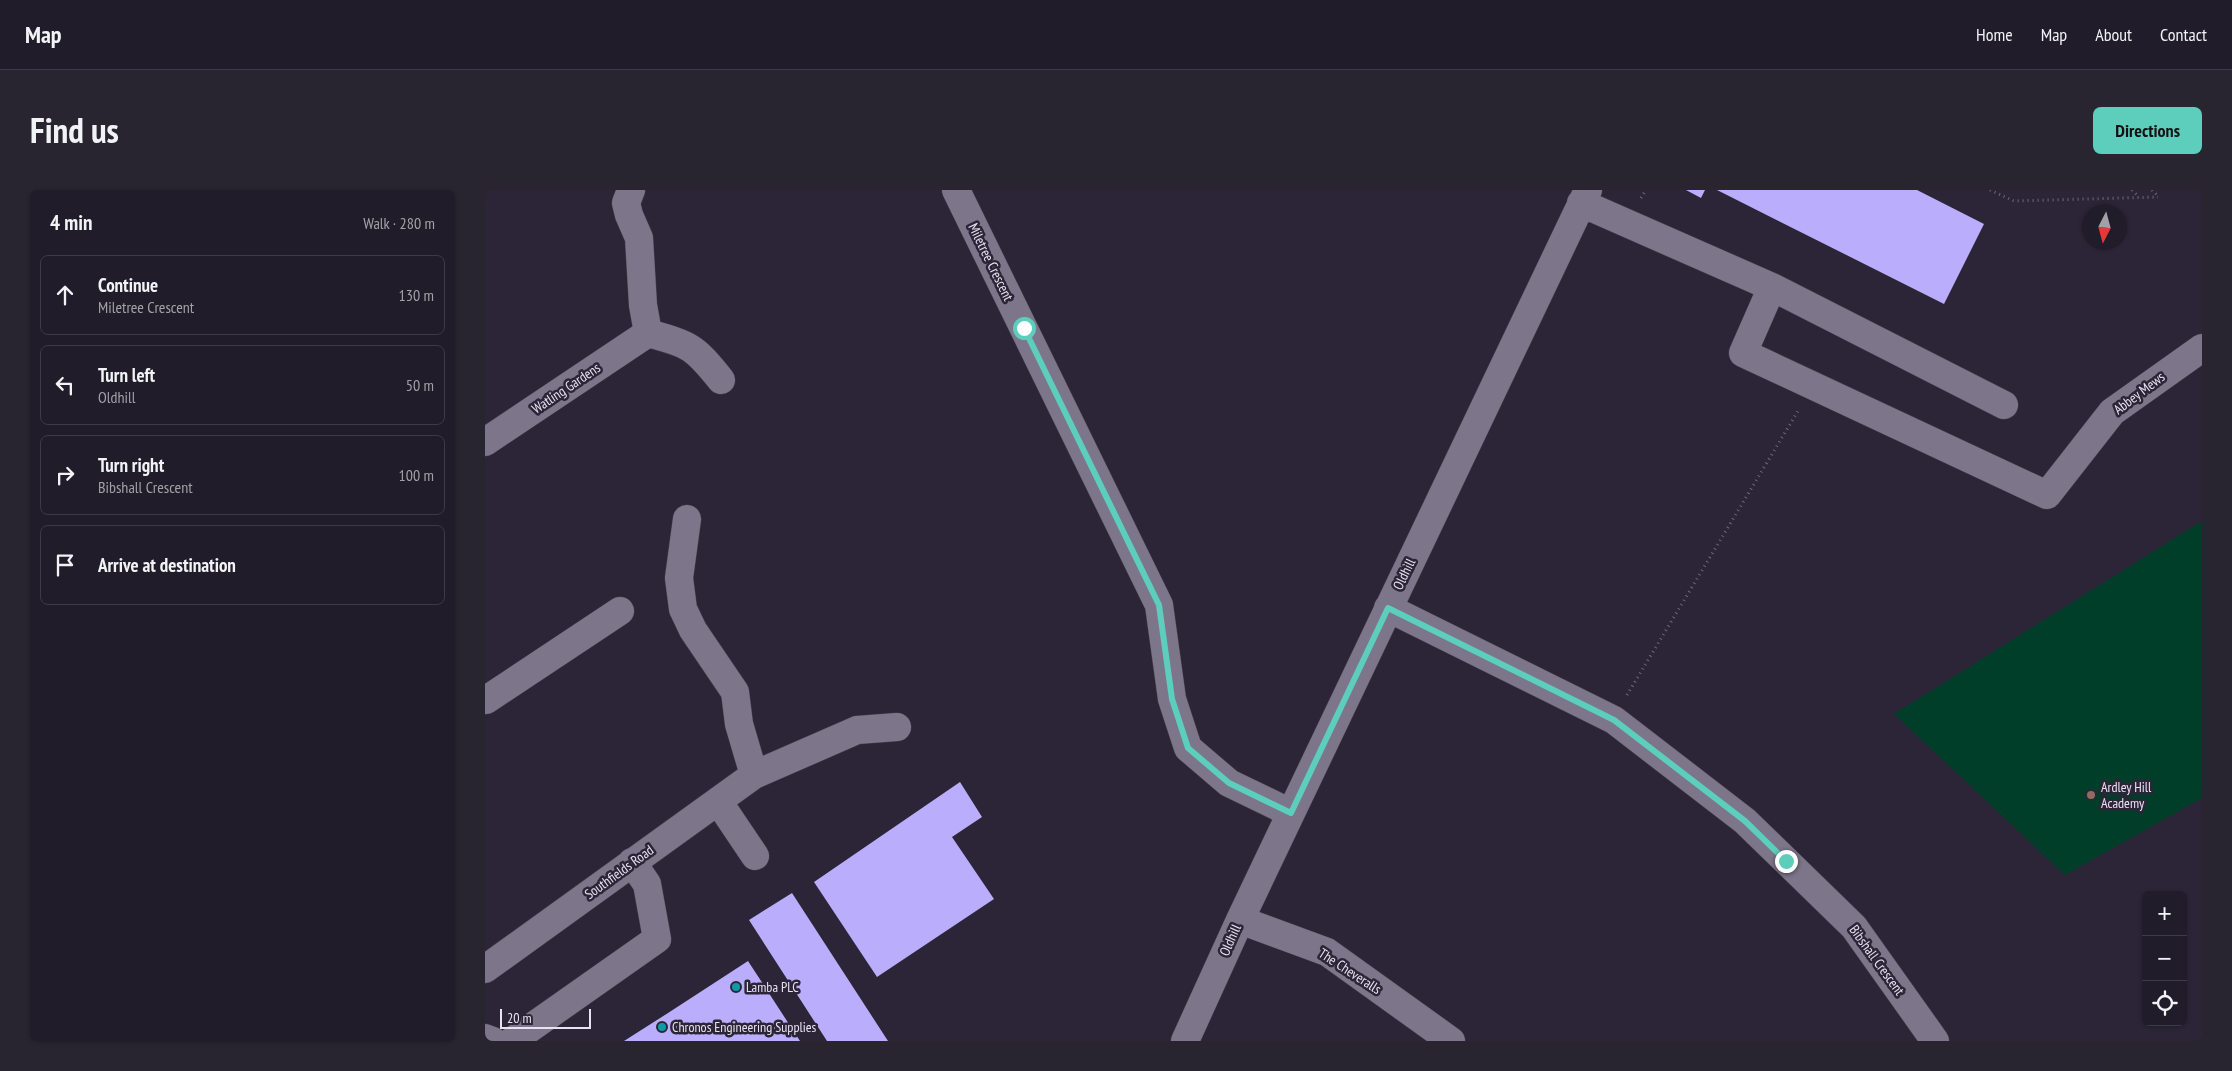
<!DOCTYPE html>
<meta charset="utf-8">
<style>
:root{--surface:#201c29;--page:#282531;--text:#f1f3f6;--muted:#a2a1a8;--line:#3d3a46;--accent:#5ccebb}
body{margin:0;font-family:"PT Sans Narrow",sans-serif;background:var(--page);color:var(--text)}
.controls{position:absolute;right:15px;bottom:15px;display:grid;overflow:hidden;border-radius:8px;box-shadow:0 1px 4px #0004}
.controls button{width:45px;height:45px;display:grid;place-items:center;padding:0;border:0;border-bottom:1px solid var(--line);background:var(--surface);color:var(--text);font:25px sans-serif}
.compass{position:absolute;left:1597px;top:15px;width:45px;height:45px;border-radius:50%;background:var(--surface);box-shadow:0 1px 4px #0004;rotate:186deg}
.scale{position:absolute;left:15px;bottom:12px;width:91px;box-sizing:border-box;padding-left:5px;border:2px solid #e7e3f0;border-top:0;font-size:14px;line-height:18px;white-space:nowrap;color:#e7e3f0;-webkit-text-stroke:4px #2b2537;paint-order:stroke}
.stop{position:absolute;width:15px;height:15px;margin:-11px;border:4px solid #5ccebb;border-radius:50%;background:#fff}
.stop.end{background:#5ccebb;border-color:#fff;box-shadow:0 1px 5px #0008}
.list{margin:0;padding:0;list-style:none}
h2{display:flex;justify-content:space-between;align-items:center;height:65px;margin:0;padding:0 20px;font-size:21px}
h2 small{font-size:16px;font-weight:400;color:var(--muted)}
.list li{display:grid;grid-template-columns:32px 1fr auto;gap:15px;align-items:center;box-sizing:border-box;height:80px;margin:0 10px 10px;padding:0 10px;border:1px solid var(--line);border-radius:8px}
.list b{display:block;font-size:19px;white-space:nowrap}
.list p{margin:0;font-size:16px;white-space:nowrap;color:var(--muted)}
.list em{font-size:16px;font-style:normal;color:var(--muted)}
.icon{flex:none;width:28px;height:28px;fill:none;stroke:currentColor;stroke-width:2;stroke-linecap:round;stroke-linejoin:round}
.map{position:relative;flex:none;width:1717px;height:851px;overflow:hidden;border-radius:8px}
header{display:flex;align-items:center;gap:30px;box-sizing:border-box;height:70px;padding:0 25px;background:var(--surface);border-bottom:1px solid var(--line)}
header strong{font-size:24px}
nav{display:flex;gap:28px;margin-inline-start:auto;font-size:18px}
.intro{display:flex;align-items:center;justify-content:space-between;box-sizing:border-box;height:120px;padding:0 30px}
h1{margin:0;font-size:35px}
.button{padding:12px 22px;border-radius:8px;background:var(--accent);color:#111;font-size:18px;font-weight:700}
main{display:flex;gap:30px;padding:0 30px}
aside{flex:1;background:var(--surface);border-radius:8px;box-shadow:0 1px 4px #0004}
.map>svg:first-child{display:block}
.green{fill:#003e2a}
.building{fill:#baadfb}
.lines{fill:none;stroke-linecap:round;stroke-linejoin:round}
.minor-casing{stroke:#474150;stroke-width:29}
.path{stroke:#6e6879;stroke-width:3;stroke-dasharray:1 4;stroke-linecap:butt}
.minor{stroke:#7d768b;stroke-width:28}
.route{stroke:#5ccebb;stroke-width:6}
.education-dot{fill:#8d6e63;stroke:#2b2537;stroke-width:2}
.culture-dot{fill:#0f9aa8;stroke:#2b2537;stroke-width:2}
.labels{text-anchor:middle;stroke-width:5;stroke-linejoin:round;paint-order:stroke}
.street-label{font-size:14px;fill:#e7e3f0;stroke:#2b2537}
.poi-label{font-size:14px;fill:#e7e3f0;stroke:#2b2537;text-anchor:start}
</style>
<header>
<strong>Map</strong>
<nav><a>Home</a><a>Map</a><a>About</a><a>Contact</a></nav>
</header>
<div class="intro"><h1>Find us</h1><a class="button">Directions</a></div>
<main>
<aside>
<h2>4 min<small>Walk · 280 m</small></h2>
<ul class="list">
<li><svg class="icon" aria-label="ahead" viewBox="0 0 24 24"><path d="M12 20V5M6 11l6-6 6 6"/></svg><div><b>Continue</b><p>Miletree Crescent</p></div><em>130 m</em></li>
<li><svg class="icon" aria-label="left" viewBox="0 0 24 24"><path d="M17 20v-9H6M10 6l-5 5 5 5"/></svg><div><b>Turn left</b><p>Oldhill</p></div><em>50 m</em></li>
<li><svg class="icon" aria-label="right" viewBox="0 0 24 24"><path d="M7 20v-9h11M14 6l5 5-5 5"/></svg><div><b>Turn right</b><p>Bibshall Crescent</p></div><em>100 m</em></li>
<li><svg class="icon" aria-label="arrive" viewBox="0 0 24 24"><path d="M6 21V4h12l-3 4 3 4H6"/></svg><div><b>Arrive at destination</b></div></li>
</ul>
</aside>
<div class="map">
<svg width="1717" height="851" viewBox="0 0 1717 851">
<rect width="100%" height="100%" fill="#2b2537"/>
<path class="green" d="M1717,331V608L1580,685L1409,524Z"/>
<path class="building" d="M1201,0H1220L1216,8Z
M1232,0H1432L1499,34L1459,114Z
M475,592L497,627L467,647L509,709L392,787L329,692Z
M307,703L403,851H342L264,730Z
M263,771L315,851H139L183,823Z"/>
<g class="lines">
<g class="minor-casing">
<path id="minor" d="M146,0L141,13L144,25L154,48L158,115L163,143
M471,0L674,415L687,509L703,558L744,593L806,623
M1096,13L1287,97L1258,163L1562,305L1627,222L1717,158
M1287,97L1519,215
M163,143C205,155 208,155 236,190
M0,252L163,143
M202,329L194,388L198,419L208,440L250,502L254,534L269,585
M903,418L1129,530L1260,631L1369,737L1450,851
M1,510L135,421
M233,611L270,666
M755,730L842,762L966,851
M0,779L269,585L372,540L412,537
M0,848L8,851
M27,851L172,749L162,694L147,672
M700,851L755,730L1103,0"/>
</g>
<path class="path" d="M1505,0L1529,11L1673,7
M1647,0L1654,7
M1667,0L1673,6
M1156,8L1161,0
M1142,505L1313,221"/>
<use href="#minor" class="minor"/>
</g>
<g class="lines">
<path class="route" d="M539,138L674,415L687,509L703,558L744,593L806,623L903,418L1129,530L1260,631L1301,671"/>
</g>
<circle class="education-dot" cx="1606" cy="605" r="5"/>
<g class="culture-dot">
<circle cx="251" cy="797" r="5"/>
<circle cx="177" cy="837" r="5"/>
</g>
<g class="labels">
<g class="street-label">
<text transform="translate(506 72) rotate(64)" y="5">Miletree Crescent</text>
<text transform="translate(81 198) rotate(-34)" y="5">Watling Gardens</text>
<text transform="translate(1654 203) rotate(-37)" y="5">Abbey Mews</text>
<text transform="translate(919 384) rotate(-64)" y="5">Oldhill</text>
<text transform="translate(134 682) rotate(-36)" y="5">Southfields Road</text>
<text transform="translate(745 750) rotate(-66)" y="5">Oldhill</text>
<text transform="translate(1392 770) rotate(54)" y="5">Bibshall Crescent</text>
<text transform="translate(865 781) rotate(33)" y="5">The Cheveralls</text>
</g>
<g class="poi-label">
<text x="1616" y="602">Ardley Hill<tspan x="1616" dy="16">Academy</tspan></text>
<text x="261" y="802">Lamba PLC</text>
<text x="187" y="842">Chronos Engineering Supplies</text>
</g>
</g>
</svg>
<div class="controls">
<button>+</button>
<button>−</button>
<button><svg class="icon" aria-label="locate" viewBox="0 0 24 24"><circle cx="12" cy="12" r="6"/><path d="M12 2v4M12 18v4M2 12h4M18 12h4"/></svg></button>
</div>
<svg class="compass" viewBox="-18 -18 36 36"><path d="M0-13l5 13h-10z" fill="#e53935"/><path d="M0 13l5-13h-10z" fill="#a2a1a8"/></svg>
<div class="scale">20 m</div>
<div class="stop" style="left:539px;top:138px"></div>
<div class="stop end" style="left:1301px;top:671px"></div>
</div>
</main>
